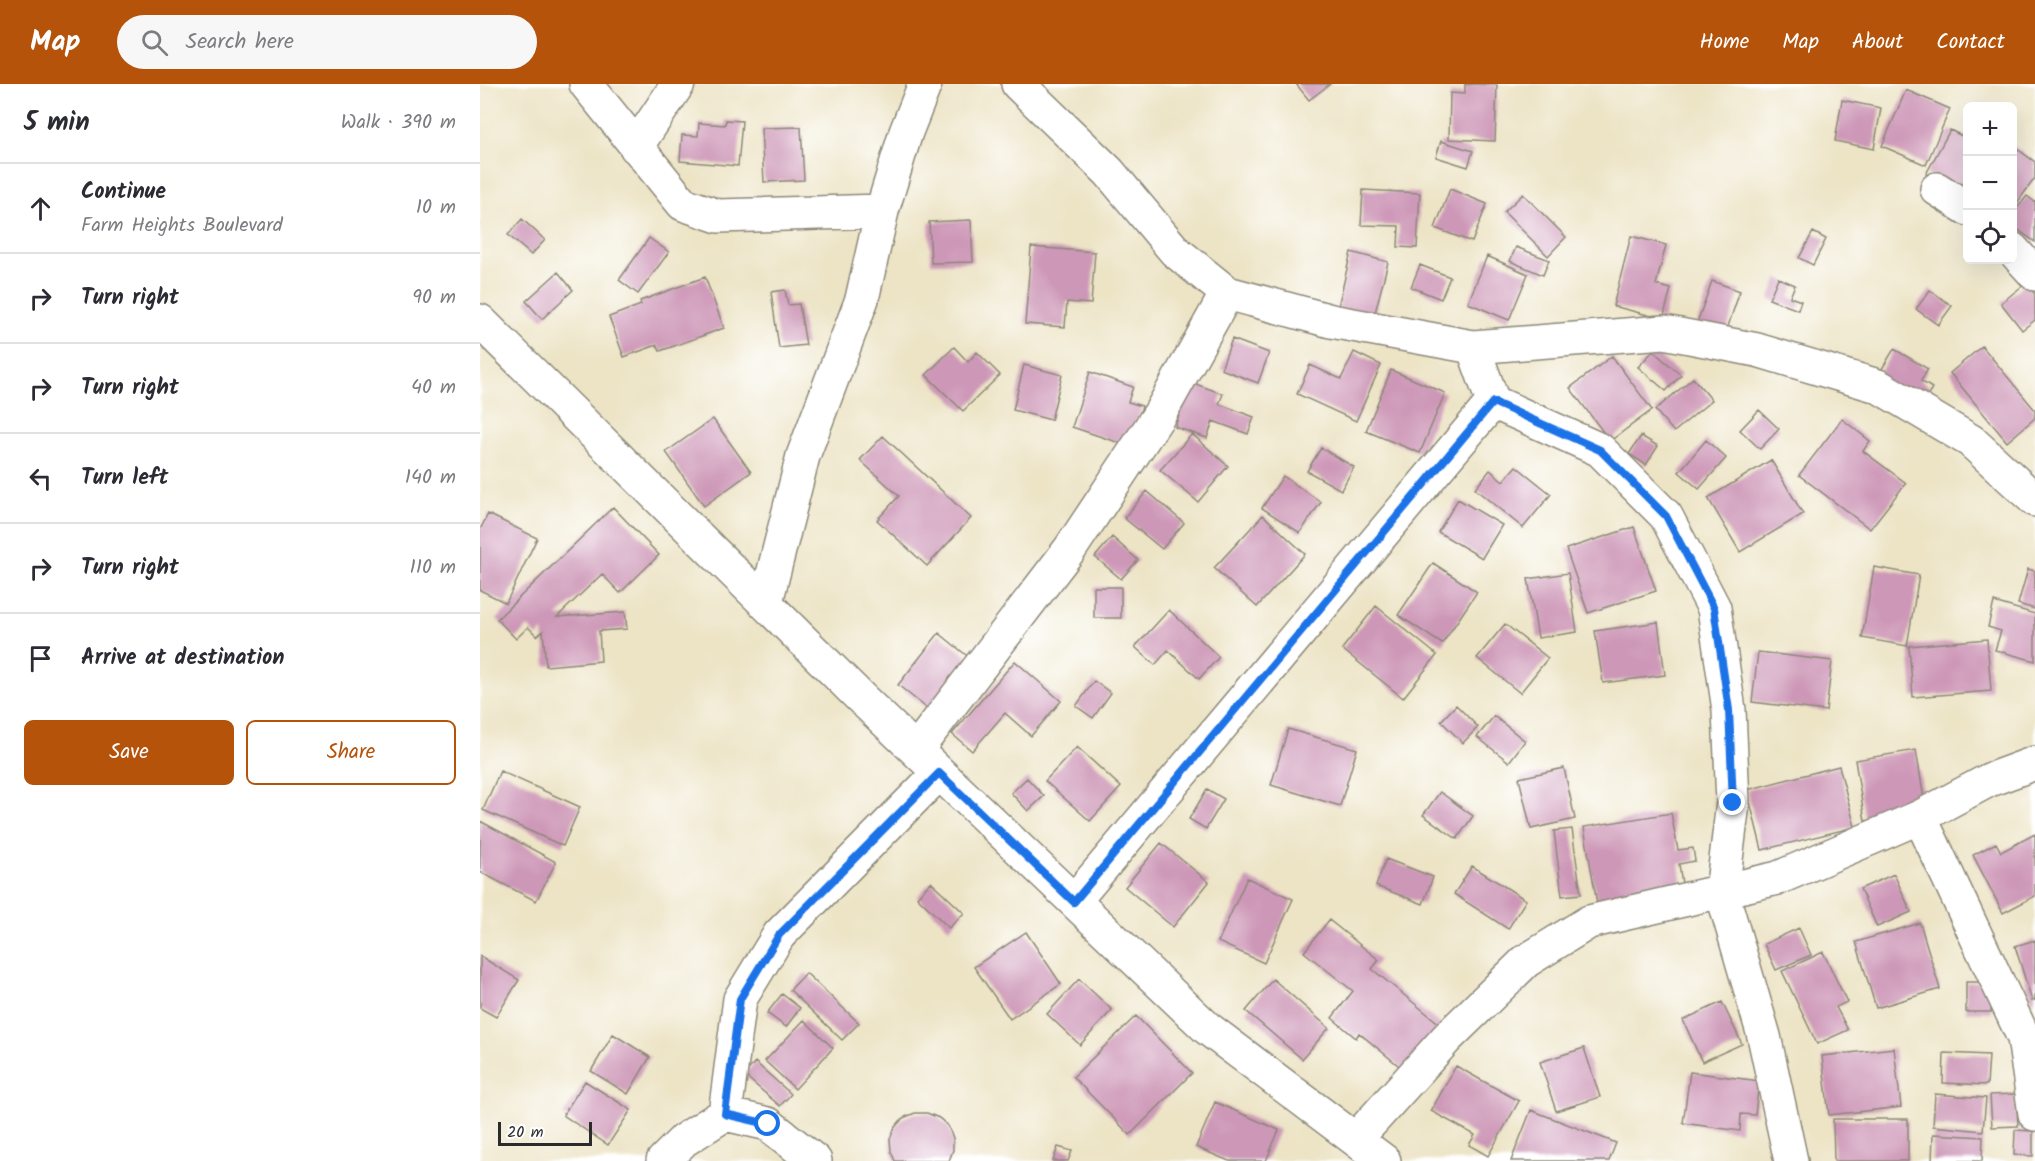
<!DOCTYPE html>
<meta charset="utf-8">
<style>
:root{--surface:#fff;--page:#f7f7f7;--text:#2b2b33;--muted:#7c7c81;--line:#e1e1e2;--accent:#b45309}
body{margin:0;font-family:Kalam,sans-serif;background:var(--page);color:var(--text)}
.controls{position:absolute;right:18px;top:18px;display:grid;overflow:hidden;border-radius:9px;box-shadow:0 6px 24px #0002}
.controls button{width:54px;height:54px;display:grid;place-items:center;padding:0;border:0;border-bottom:2px solid var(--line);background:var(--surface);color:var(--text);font:30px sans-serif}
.scale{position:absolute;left:18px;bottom:15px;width:94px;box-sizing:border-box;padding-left:6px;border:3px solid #2b2b2b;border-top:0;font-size:16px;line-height:21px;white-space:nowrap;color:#2b2b2b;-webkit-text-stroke:4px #fff;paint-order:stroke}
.stop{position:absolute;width:18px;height:18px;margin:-14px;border:4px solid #1a73e8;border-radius:50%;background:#fff}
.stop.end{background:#1a73e8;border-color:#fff;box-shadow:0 2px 6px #0008}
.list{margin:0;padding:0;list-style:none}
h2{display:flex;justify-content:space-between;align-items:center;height:78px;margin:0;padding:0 24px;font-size:26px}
h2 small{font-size:20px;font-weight:400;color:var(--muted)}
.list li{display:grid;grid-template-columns:39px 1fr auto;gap:18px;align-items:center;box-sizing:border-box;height:90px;padding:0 24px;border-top:2px solid var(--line)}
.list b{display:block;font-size:22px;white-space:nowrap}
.list p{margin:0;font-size:20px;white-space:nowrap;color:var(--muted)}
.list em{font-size:20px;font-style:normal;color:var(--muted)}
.actions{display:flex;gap:12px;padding:18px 24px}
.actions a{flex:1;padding:14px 0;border:2px solid var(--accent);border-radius:9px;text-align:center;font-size:21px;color:var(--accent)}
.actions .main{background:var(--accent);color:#fff}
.icon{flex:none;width:33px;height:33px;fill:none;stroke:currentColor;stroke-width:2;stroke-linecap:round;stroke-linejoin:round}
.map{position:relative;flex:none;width:1555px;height:1077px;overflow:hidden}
header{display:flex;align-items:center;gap:36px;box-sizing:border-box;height:84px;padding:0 30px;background:var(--accent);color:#fff}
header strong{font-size:28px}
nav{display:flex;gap:33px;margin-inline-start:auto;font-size:21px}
.search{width:420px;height:54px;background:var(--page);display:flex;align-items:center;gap:15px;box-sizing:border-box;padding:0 21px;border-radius:33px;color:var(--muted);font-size:22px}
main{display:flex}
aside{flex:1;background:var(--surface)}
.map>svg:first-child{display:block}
.building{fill:#cd97b7}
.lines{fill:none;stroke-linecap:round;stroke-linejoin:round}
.minor-casing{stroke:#8c8878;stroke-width:36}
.minor{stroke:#fff;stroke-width:33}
.route{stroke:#1a73e8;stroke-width:8}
</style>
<header>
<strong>Map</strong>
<div class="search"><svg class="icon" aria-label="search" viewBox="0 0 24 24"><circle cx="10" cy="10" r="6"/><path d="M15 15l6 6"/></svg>Search here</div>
<nav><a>Home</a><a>Map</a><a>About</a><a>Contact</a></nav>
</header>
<main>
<aside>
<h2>5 min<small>Walk · 390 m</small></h2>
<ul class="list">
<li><svg class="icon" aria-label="ahead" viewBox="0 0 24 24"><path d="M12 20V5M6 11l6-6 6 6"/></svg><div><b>Continue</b><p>Farm Heights Boulevard</p></div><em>10 m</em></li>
<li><svg class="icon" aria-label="right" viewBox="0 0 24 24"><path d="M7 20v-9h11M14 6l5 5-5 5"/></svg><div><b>Turn right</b></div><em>90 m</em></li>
<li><svg class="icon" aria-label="right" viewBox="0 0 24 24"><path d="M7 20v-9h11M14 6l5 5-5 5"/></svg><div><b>Turn right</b></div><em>40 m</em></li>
<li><svg class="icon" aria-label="left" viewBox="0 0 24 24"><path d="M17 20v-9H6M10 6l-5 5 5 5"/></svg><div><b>Turn left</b></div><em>140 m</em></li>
<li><svg class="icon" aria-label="right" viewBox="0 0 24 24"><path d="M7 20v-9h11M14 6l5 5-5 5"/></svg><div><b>Turn right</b></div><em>110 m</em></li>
<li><svg class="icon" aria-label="arrive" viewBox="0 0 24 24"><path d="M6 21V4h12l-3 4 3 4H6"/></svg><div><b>Arrive at destination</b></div></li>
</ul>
<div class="actions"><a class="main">Save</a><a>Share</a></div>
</aside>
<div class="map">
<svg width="1555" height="1077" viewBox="0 0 1555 1077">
<rect width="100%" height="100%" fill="#fff"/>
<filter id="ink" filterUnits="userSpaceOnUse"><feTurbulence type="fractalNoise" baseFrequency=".0167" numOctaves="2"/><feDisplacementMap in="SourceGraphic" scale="12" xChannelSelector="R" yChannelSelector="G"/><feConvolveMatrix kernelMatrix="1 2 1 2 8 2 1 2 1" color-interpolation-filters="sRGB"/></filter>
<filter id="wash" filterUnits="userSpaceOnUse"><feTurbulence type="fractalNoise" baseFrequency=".008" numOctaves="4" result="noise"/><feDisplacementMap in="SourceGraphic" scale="24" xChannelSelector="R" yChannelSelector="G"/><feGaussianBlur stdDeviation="1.35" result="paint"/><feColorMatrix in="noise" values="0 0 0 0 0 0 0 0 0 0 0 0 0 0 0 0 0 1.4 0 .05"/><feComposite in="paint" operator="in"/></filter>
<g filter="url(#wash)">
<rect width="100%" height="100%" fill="#ede4c6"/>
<g id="blocks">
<path class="building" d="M816,0H850L829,16Z
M985,0L1017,1L1015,57L969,55L970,9L985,10Z
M1426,6L1470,25L1446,81L1402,62Z
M1362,16L1401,24L1394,65L1355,57Z
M246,36L262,37L258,82L200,77L202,51L218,52L219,39L245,41Z
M321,43L324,96L284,98L281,44Z
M1470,46L1488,55V113L1446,90Z
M961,57L993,67L988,83L956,73Z
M1532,61L1555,78V94L1532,126Z
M970,105L1007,120L992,158L955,144Z
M883,106L940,109L937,164L918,163L919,142L881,141Z
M1043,110L1086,153L1068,172L1024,128Z
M1547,112L1555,118V158L1532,141V130Z
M42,135L65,156L51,171L28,151Z
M491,136L493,178L451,179L449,138Z
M1333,148L1346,155L1333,181L1319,174Z
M1151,152L1186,161L1176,201L1191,205L1183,235L1133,222Z
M169,154L189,168L158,210L139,196Z
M551,163L615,168L611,220L587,218L585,243L545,240Z
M1036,163L1069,176L1063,191L1030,177Z
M871,168L908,178L893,237L857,227Z
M1007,172L1048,190L1029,236L988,219Z
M940,181L970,193L961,215L931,203Z
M78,188L93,206L62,235L46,217Z
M225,193L244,244L180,267L177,261L144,273L129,233L161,221L160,217Z
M1298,194L1315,201L1310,213L1321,217L1318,226L1289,215Z
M1232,197L1260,207L1243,257L1214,247Z
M1546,199L1555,210V236L1542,246L1521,219Z
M305,206L308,221L319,220L326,261L299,264L291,208Z
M1450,206L1472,222L1458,241L1436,225Z
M752,255L789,269L778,299L741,285Z
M1502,262L1555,326V334L1527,358L1470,289Z
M474,263L488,278L497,268L520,291L483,327L446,291Z
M1414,265L1448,285L1441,297L1452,304L1443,319L1397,293Z
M1173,267L1201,291L1186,307L1158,283Z
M874,268L901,281L876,337L817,310L830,281L861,295Z
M1132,272L1172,326L1130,357L1090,304Z
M544,281L582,291L571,336L533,326Z
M911,286L965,309L940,369L886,347Z
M610,288L653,303L648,318L662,322L649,362L592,343Z
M1213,294L1232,316L1194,348L1175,326Z
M710,298L743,310L739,320L774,333L768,350L733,337L727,354L695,343Z
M1279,326L1299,345L1280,365L1260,346Z
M233,335L271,388L224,422L186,368Z
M1362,335L1390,357L1383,367L1426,399L1390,445L1319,391Z
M712,350L748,382L718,418L680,386Z
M403,352L491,434L447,482L397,436L419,412L380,376Z
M1161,352L1178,362L1166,381L1149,370Z
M1226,356L1246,374L1219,405L1199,388Z
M841,364L874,383L861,406L827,387Z
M1291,376L1323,430L1260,468L1228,414Z
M1036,382L1071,410L1043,444L995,405L1010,386L1023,397Z
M803,392L841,418L820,449L782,424Z
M667,407L704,439L682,465L644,434Z
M978,415L1022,441L1002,474L958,448Z
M133,423L179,471L140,509L122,490L77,533L145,528L147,545L119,547L121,577L66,582L63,547L57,552L48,543L36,555L17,535Z
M8,430L57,454L26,519L0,506V446Z
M783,431L825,470L777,523L734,484Z
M1154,443L1176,507L1108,529L1086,465Z
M632,453L658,476L641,495L615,473Z
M953,479L997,508L962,560L918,531Z
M1394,483L1439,491L1427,562L1382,554Z
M1548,485L1555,487V525L1538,520Z
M1088,489L1097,548L1058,554L1048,495Z
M614,503H641V534H614Z
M1514,518L1555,530V577L1515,566L1521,547L1508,543Z
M896,522L957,571L923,614L862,565Z
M689,526L739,573L719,595L688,566L675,581L655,563Z
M1178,538L1185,591L1123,599L1115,547Z
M1025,540L1068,574L1040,609L997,574Z
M459,549L496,579L455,631L418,601Z
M1507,555L1511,607L1433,613L1429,562Z
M1278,568L1352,577L1346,627L1272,618Z
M535,577L581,617L551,652L525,629L492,667L472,650Z
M614,597L631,609L613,634L596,622Z
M976,621L998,643L983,659L961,637Z
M1014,632L1045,657L1029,678L997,653Z
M808,645L877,665L860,722L791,701Z
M597,663L641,703L610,737L565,697Z
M1436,666L1446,727L1385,737L1375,676Z
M1359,682L1375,743L1282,766L1267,706Z
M1084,684L1095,735L1051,745L1039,694Z
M20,687L100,723L83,762L3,726Z
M547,694L564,712L548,727L531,709Z
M727,705L744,715L726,745L709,735Z
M960,708L993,732L977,755L943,731Z
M1191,729L1198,766L1213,764L1215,777L1199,780L1203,806L1117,820L1104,743Z
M0,737L76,778L56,817L0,788Z
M1092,745L1101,810L1082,812L1074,747Z
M1555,750V812L1523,829L1493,771L1516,759L1521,768Z
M681,759L729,798L693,843L645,803Z
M906,775L953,793L943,820L896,802Z
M992,782L1046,816L1028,845L974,810Z
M1414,790L1431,828L1397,843L1380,805Z
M767,794L813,815L784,879L738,858Z
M451,798L484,829L469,844L437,813Z
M849,836L899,876L892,885L961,941L924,986L879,949L876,954L852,934L873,907L824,868Z
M1440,839L1460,905L1396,924L1376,858Z
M1319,844L1331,871L1296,886L1284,860Z
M546,848L581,900L530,935L494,883Z
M1555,856V916L1552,917L1535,862Z
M1343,868L1367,918L1356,923L1368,946L1337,960L1302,887Z
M0,872L39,896L16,933L0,924Z
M326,889L379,939L362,956L310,906Z
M599,895L632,926L600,961L567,930Z
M793,895L849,944L822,975L766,927Z
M1486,898H1511V928H1486Z
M302,910L320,924L306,943L287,929Z
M1242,918L1262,960L1222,978L1203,936Z
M656,932L712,989L650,1051L593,993Z
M324,936L353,964L315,1005L285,977Z
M133,950L170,973L148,1010L111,987Z
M1104,964L1120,1013L1076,1027L1060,978Z
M1414,964L1421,1023L1349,1031L1342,972Z
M1464,969L1509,971L1507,1001L1463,999Z
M275,978L311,1010L300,1022L264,991Z
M976,982L1039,1017L1008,1072L989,1061L995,1051L951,1027Z
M1210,988L1279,997L1275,1031L1261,1030L1260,1047L1203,1039Z
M105,997L151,1026L128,1061L83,1031Z
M1455,1010L1506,1014L1503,1047L1453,1042Z
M1536,1010L1538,1042L1512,1043L1510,1011Z
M735,1018L799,1046L786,1077H749L716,1063Z
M1051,1026L1136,1059L1129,1077H1031Z
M435,1029H447L459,1034L468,1042L473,1054V1066L469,1077H415L411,1067L410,1055L415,1043L423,1034Z
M1353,1035H1428V1077H1354Z
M1535,1046L1553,1047V1072L1534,1071Z
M1453,1050L1503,1053L1502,1077H1452Z
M578,1063L592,1067L588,1077H573Z"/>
</g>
</g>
<g filter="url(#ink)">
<use href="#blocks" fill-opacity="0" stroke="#8c8878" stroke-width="1.5"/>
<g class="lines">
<g class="minor-casing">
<path id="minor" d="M106,0L203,120L238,132L402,127
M538,0L629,88L695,167L747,209L851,237L993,263L1013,318L1120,366L1186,432L1234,524L1249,626L1253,719L1242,808L1284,952L1311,1077
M156,63L198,0
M1457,105L1488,125
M1532,165L1555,190
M0,237L381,614L727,944L904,1077
M993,263L1184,248L1277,266L1398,302L1491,357L1555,416
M286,518L323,372L382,215L402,127L426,48L445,0
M436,666L590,465L679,331L747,209
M1440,733L1544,954L1555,1030
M594,817L1013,318
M245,1030L260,915L299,851L459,689
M876,1055L967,954L1046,877L1109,838L1298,794L1440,733L1509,696L1555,679
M183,1077L204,1056L245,1030L288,1040L335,1077"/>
</g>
<use href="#minor" class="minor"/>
</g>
</g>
<g class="lines" filter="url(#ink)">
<path class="route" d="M288,1040L245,1030L260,915L299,851L459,689L594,818L1013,318L1120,366L1186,432L1234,524L1249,626L1253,719"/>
</g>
</svg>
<div class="controls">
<button>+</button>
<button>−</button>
<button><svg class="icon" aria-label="locate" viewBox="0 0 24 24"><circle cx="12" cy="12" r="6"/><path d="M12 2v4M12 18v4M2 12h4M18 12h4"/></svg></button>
</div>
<div class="scale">20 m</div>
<div class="stop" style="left:288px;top:1040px"></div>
<div class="stop end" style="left:1253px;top:719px"></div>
</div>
</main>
